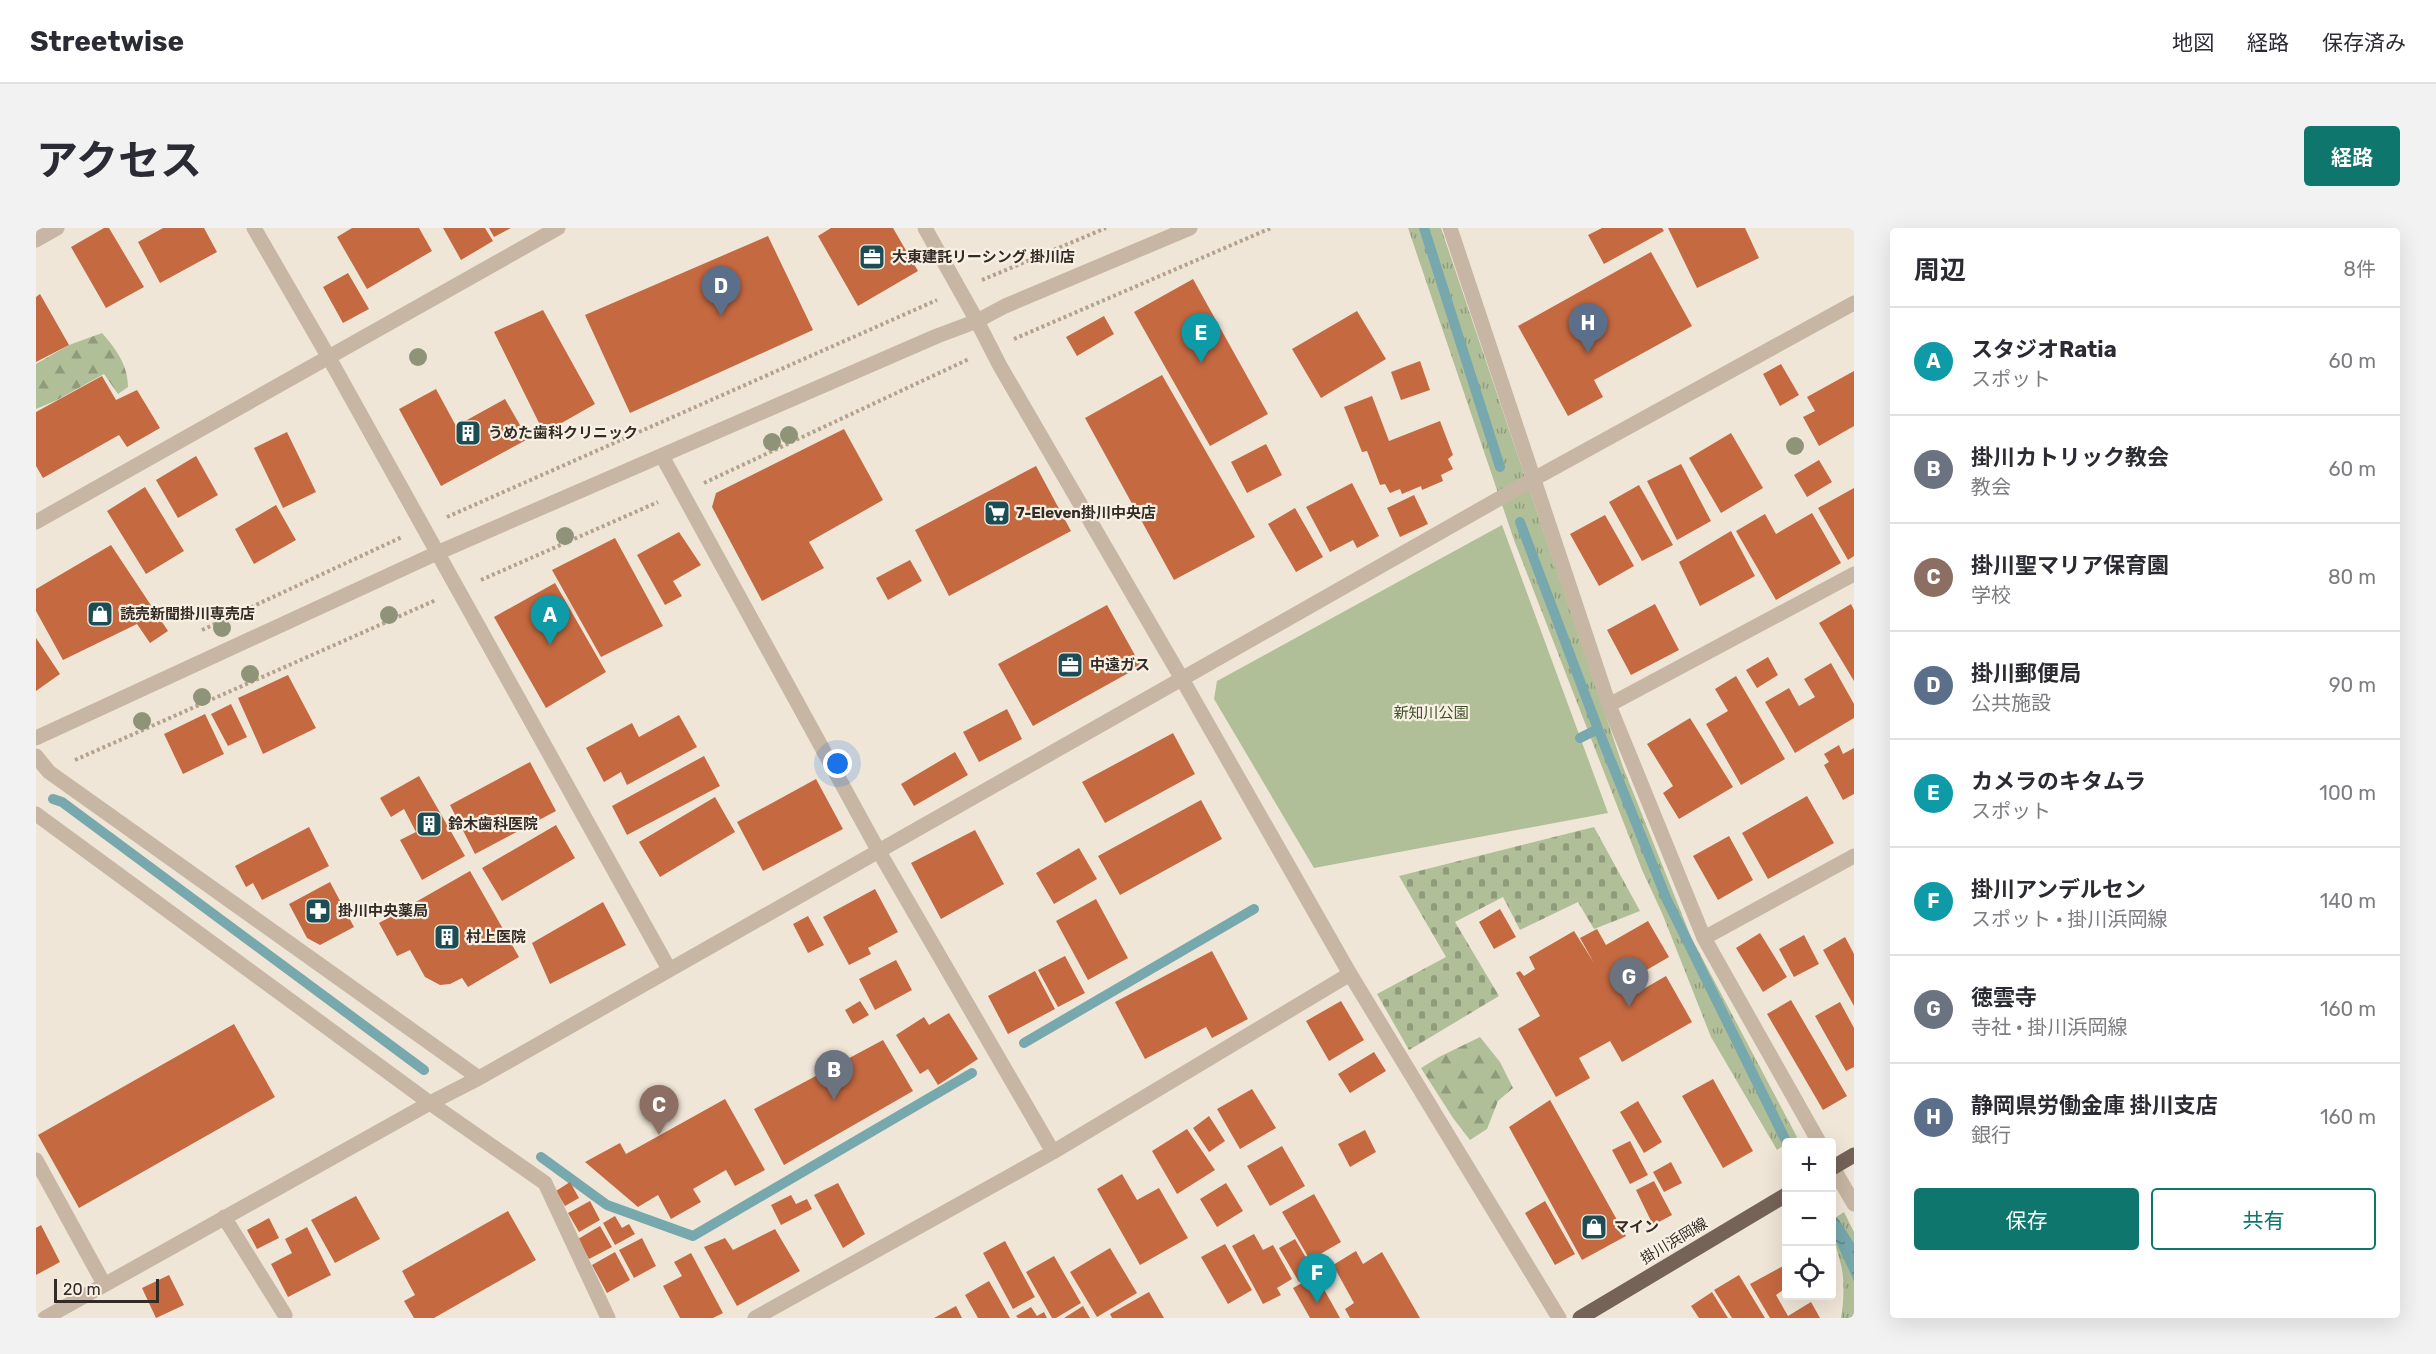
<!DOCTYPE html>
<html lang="ja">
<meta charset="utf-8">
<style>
:root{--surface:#fff;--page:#f2f2f3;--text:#2b2b33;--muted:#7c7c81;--line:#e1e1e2;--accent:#0f766e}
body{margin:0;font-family:Rubik,"Noto Sans JP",sans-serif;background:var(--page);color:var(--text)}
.controls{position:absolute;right:18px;bottom:18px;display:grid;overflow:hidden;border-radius:6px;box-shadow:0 6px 24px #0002}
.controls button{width:54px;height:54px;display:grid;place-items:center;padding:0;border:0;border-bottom:2px solid var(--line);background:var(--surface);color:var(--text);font:30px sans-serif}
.scale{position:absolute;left:18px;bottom:15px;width:105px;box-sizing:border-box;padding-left:6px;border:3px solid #332b26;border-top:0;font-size:16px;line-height:21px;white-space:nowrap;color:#332b26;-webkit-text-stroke:4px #f8f0e3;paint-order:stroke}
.you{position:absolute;left:802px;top:536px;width:21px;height:21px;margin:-15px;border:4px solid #fff;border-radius:50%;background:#1a73e8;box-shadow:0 0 0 9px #1a73e833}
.badge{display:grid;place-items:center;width:39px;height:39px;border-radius:50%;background:var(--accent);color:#fff;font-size:20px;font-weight:700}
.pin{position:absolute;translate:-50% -50px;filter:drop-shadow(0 2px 3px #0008)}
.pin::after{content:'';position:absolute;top:32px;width:21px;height:18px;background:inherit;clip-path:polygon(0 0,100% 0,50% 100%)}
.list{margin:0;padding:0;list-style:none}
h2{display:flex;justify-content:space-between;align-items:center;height:78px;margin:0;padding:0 24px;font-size:26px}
h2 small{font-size:20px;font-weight:400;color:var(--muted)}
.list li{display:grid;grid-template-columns:39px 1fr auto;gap:18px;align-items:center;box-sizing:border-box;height:108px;padding:0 24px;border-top:2px solid var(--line)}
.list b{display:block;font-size:22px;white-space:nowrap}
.list p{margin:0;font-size:20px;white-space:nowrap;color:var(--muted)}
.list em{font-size:20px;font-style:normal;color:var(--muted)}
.actions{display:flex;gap:12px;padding:18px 24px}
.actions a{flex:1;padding:14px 0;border:2px solid var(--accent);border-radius:6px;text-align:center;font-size:21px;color:var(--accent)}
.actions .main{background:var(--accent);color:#fff}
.icon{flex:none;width:33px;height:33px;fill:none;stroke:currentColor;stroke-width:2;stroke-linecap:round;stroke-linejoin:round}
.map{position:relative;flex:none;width:1818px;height:1090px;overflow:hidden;border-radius:6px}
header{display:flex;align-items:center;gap:36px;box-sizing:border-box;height:84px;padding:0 30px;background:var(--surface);border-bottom:2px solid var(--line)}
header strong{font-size:28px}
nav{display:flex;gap:33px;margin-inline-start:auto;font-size:21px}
.intro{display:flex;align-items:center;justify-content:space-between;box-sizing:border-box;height:144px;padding:0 36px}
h1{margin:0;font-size:42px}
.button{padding:15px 27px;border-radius:6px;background:var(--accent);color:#fff;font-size:21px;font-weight:700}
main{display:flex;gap:36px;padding:0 36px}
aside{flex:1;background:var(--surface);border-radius:6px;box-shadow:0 6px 24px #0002}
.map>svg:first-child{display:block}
.grass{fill:url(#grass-tufts)}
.forest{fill:url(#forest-firs)}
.cemetery{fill:url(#cemetery-stones)}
.park{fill:#b0bf98}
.water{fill:url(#water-ripples)}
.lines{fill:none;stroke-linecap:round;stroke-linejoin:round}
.stream{stroke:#77a8ad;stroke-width:10}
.building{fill:#c56941}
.path{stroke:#b4a18e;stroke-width:4;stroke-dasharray:3 3;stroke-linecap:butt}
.minor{stroke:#c8b6a4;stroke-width:15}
.tertiary{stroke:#c8b6a4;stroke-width:15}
.primary{stroke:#756357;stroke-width:15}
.tree{fill:#8f9478}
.labels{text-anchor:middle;stroke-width:4.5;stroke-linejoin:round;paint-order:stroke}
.poi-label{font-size:15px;font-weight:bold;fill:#332b26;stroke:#f8f0e3;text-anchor:start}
.park-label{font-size:15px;fill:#40512a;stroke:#f8f0e3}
.street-label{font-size:15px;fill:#332b26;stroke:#f8f0e3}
</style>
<header>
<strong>Streetwise</strong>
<nav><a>地図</a><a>経路</a><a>保存済み</a></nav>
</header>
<div class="intro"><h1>アクセス</h1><a class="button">経路</a></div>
<main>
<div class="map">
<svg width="1818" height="1090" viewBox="0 0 1818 1090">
<defs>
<pattern id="grass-tufts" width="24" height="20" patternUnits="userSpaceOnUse" patternTransform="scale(1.5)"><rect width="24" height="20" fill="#b0bf98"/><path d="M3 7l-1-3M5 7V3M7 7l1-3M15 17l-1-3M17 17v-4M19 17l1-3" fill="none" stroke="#909b7c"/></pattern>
<pattern id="forest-firs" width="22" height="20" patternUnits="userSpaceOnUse" patternTransform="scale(1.5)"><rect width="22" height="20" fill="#b0bf98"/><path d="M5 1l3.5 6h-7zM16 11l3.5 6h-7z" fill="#909b7c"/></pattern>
<pattern id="cemetery-stones" width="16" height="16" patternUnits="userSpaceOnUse" patternTransform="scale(1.5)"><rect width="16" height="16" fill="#b0bf98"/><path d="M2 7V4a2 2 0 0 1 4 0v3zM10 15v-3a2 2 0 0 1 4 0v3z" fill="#909b7c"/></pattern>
<pattern id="water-ripples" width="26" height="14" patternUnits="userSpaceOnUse" patternTransform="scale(1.5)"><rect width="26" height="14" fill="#77a8ad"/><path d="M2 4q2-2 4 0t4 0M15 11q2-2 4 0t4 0" fill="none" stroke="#62898d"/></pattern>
</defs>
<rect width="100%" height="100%" fill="#f0e6d7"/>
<path class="grass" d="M1372,0H1405L1587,539L1655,709L1761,909L1741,922L1675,809L1626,685L1606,642L1478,312Z
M1808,984L1818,1004V1090H1805C1808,1074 1809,1049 1804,1033C1800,1018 1796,1008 1796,992Z"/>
<path class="forest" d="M66,105C80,121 92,137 92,159L82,166L68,146L19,173L0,181V136L33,117Z
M1444,809L1464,834L1477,860L1462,873L1451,901L1434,912L1417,890L1385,840L1403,829Z"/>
<path class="cemetery" d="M1558,599L1604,683L1558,701L1542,674L1484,702L1467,669L1419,694L1463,768L1373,822L1341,766L1410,729L1363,648Z"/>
<path class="park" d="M1466,297L1572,585L1278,640L1178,471L1181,453Z"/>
<path class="water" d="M1801,989L1818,1015V1053L1796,1005V992Z"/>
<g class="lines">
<path class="stream" d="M1388,0L1464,239
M1484,294L1562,501L1631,672L1750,913
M1544,510L1562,501
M17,571L26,574L388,842
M988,815L1218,681
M505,929L571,977L657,1008L936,845"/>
</g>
<path class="building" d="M68,0H73L108,59L70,80L35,19Z
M127,0H168L181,24L124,55L102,14Z
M316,0H383L396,23L331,61L301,9Z
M407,0H449L457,13L425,32Z
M453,0H475L458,9Z
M795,0H857L882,43L822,78L782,8Z
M1566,0H1626L1628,3L1568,36L1552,7Z
M1632,0H1709L1723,30L1661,60Z
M732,8L777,102L594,185L549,87Z
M1615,24L1656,98L1558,152L1567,169L1532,188L1482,98Z
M312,45L333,81L307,95L287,59Z
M1157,51L1232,186L1174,218L1098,84Z
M4,66L33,117L0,134V69Z
M507,82L559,176L508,205L458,104Z
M1321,83L1350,131L1285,170L1256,121Z
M1068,88L1078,106L1041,128L1030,109Z
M1384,133L1394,162L1365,172L1355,144Z
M1745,136L1763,167L1744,178L1727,146Z
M1818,143V198L1783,218L1767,189L1779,183L1771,169Z
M1126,147L1219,309L1138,352L1049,190Z
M66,148L80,172L101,162L124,200L91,219L83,207L7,250L0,238V184Z
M400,161L420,198L469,171L492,211L405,258L363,181Z
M1336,168L1353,213L1404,193L1417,227L1412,231L1417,241L1405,247L1407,253L1386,262L1385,258L1366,266L1364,261L1354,265L1349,256L1344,257L1331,223L1326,224L1308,179Z
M808,201L847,272L773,314L788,340L726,373L676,279L680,265Z
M251,204L280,264L247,280L218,220Z
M1695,205L1727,260L1685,285L1653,230Z
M1230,216L1246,247L1211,265L1195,234Z
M160,228L182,267L142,290L120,252Z
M1783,232L1796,254L1771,269L1758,247Z
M1645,236L1675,293L1641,312L1611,253Z
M1000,238L1035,303L913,368L879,302Z
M1316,255L1343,308L1321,320L1317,312L1294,324L1270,279Z
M1603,257L1637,317L1606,333L1573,274Z
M109,259L148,323L110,346L71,283Z
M1818,260V328L1812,332L1782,280Z
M1378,267L1392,296L1364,309L1351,280Z
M240,277L260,312L218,336L199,301Z
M1259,280L1287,329L1260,344L1232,296Z
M1776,285L1805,335L1740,372L1700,303L1729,286L1740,306Z
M1569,287L1598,338L1563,358L1534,306Z
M1695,303L1719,348L1664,378L1643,334Z
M643,304L665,337L637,353L646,368L629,377L601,327Z
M579,310L627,398L565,429L516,342Z
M75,317L132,403L114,415L101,396L27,432L0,383V361Z
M874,332L886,353L852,372L840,350Z
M519,355L570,444L510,480L458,389Z
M1619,376L1643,422L1595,447L1571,402Z
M1815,376L1818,382V453L1783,395Z
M1071,377L1105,438L997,498L962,436Z
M0,410L24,446L0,463Z
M1732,429L1742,447L1721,460L1710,442Z
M1795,435L1818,476V490L1759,525L1729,474L1753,460L1763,478L1779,469L1768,451Z
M252,447L280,500L227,526L202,470Z
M1700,448L1749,531L1705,557L1670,496L1692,483L1679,461Z
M195,476L211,509L192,518L175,486Z
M971,481L986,511L943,534L927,504Z
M169,486L188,526L147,546L128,506Z
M643,487L661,519L591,557L585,544L568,554L550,520L596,495L603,509Z
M1654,490L1697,559L1643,591L1627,565L1637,558L1611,516Z
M1137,505L1159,546L1069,595L1046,554Z
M1803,517L1807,526L1818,520V566L1807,572L1788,537L1793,534L1788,526Z
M919,524L932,547L878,578L865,556Z
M668,528L684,558L591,607L576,578Z
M494,534L520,583L439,626L414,577Z
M383,548L429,628L386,652L364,612L380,604L368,581L355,589L344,570Z
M780,551L807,601L727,643L701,594Z
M1771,568L1798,615L1732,651L1706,605Z
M679,569L699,604L624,649L603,614Z
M1165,572L1186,611L1084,667L1062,628Z
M520,597L539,630L466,673L446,640Z
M273,599L293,638L226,672L217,655L210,659L199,638Z
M939,602L968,656L905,691L875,635Z
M1693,608L1717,652L1682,672L1657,628Z
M1043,620L1061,651L1018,676L1000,645Z
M434,643L483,729L432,759L426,750L414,756L404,757L389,749L374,722L361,728L343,695Z
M294,654L318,699L284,717L271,710L253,676Z
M839,661L862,704L832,720L835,726L813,737L787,689Z
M1060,671L1092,730L1052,752L1020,693Z
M567,674L590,717L514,756L496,715Z
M1464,681L1480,709L1458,721L1443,694Z
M772,688L788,717L772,725L757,696Z
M1612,693L1633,729L1583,758L1590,771L1630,748L1656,794L1586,834L1574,813L1543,830L1554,850L1520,869L1482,801L1504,788L1480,745L1484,743L1488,748L1499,741L1493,729L1538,703L1558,735L1544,710L1561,701L1570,717Z
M1724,705L1751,749L1727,764L1700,720Z
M1768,707L1783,736L1758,749L1743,721Z
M1809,709L1818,726V778L1787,722Z
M1176,723L1212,791L1176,810L1170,799L1109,831L1079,774Z
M1029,728L1049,765L1022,779L1002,742Z
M860,732L876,762L839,782L823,751Z
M999,743L1019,781L972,806L952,768Z
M1755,772L1811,868L1787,882L1731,786Z
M824,773L833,787L817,796L809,782Z
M1305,773L1328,812L1293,833L1270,793Z
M1804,774L1818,800V839L1810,843L1779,788Z
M913,785L942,831L902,857L892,841L884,846L860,807L888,789L893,797Z
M198,796L239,869L43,980L2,907Z
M847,812L877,863L748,937L718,881Z
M1338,824L1350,843L1314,865L1302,846Z
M1677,851L1717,923L1687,940L1646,868Z
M1216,861L1240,900L1204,921L1181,881Z
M689,871L729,942L699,958L690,942L657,961L665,974L635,991L622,967L602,979L549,934L584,915L590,926Z
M1514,872L1590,1008L1546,1032L1473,899Z
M1602,873L1626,914L1608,925L1584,884Z
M1173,888L1189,913L1173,924L1157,900Z
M1151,901L1179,942L1141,966L1116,923Z
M1329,902L1340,924L1314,939L1302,916Z
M1594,913L1612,947L1594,956L1576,922Z
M1246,918L1269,958L1234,978L1211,938Z
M1635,934L1646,955L1628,964L1617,944Z
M1086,946L1101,972L1123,960L1152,1010L1104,1037L1061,961Z
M1618,953L1636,987L1617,997L1600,962Z
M534,954L543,970L529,978L520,963Z
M802,955L829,1006L807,1020L778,967Z
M1190,955L1207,983L1181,999L1164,971Z
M1278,966L1305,1014L1274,1032L1246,984Z
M755,967L760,976L771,971L776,981L745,997L735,977Z
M320,968L344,1011L299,1035L275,992Z
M554,973L564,992L543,1004L532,985Z
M1509,973L1539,1026L1519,1037L1489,985Z
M472,983L500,1032L398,1090H378L368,1073L379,1067L366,1043Z
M579,988L586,1000L593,996L599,1006L579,1017L567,995Z
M233,990L243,1010L221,1021L211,1002Z
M5,997L24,1034L0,1047V1000Z
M564,998L576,1019L553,1031L542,1011Z
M271,999L295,1047L252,1069L235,1036L256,1025L249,1011Z
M739,1001L764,1043L701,1078L668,1019L689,1010L697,1022Z
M1218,1006L1227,1022L1237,1017L1256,1051L1241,1060L1245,1067L1227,1076L1196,1018Z
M606,1010L620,1038L598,1050L583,1022Z
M1259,1011L1279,1045L1263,1054L1243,1020Z
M969,1013L999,1069L977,1081L947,1025Z
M1189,1016L1216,1062L1192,1076L1165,1029Z
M1074,1020L1101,1065L1061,1089L1034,1044Z
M1320,1023L1327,1036L1346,1024L1384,1090H1314L1309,1081L1318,1075L1297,1037Z
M579,1024L594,1052L571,1065L556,1037Z
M655,1025L687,1085L677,1090H644L627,1058L646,1048L638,1034Z
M1018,1028L1045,1075L1020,1090H1016L990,1044Z
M1749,1037L1750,1060L1740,1067L1752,1088L1775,1074L1784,1090H1734L1714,1056Z
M133,1047L148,1077L120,1090L106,1060Z
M1280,1047L1304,1090H1274L1257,1060Z
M1703,1047L1729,1090H1696L1678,1062Z
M953,1053L974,1090H942L929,1067Z
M1113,1064L1128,1090H1076L1074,1086Z
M1676,1064L1692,1090H1663L1655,1078Z
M920,1078L926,1090H898Z
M1047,1078L1054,1090H1028Z
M995,1079L1001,1088L1008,1084L1011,1090H982L980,1088Z"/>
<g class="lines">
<path class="path" d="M946,52L1070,0
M978,111L1235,0
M668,255L933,131
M411,289L901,72
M445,352L622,274
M166,402L366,309
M39,532L400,372"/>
<path class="minor" d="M218,0L292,128L633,741
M889,0L941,93L964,138L1146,451L1314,746L1523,1090
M1414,0L1573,477L1668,710L1783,914
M0,12L21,0
M626,228L842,622L1017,924
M0,294L522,0
M1573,477L1818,346
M0,528L13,544L443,850
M0,586L394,875L509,955L572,1090
M1668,710L1818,628
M0,932L68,1056
M1796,938L1818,976
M188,989L249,1087
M9,1090L394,875L443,850L1496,252L1818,75
M719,1090L1017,924L1314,746"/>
<path class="tertiary" d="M0,510L401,325L901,108L941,93L969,78L1154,0"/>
<path class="primary" d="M1796,940L1818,927
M1544,1090L1750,967"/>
</g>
<g class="tree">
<circle cx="382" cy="129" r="9"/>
<circle cx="753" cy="207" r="9"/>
<circle cx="736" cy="214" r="9"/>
<circle cx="1759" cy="218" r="9"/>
<circle cx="529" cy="308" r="9"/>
<circle cx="353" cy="387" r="9"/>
<circle cx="186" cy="400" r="9"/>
<circle cx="214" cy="446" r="9"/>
<circle cx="166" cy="469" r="9"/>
<circle cx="106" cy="493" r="9"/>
</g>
<defs>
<g id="office-square" transform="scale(1.35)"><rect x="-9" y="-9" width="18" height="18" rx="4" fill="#1c4d54" stroke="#f8f0e3"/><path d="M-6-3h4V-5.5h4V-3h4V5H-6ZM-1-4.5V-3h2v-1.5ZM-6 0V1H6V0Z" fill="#fff"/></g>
<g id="building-square" transform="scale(1.35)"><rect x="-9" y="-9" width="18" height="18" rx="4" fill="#1c4d54" stroke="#f8f0e3"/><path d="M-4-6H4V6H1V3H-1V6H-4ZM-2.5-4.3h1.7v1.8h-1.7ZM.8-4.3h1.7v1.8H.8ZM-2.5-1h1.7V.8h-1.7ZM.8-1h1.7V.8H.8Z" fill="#fff"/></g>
<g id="supermarket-square" transform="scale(1.35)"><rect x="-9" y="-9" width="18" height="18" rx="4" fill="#1c4d54" stroke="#f8f0e3"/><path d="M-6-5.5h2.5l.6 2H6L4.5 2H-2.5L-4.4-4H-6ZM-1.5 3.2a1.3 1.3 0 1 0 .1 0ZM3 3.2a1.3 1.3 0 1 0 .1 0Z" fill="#fff"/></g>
<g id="shop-square" transform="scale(1.35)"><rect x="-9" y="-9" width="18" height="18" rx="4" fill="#1c4d54" stroke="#f8f0e3"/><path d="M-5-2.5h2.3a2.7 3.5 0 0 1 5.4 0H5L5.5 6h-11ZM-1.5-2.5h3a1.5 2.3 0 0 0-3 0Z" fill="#fff"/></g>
<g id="pharmacy-square" transform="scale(1.35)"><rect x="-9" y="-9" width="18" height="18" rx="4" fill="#1c4d54" stroke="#f8f0e3"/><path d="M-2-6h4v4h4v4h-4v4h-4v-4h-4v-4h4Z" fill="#fff"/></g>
</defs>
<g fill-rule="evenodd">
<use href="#office-square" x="836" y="29"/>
<use href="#building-square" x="432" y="205"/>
<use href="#supermarket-square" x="961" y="285"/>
<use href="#shop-square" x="64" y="386"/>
<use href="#office-square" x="1034" y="437"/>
<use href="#building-square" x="393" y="596"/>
<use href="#pharmacy-square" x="282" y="683"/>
<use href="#building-square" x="411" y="709"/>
<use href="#shop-square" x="1558" y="999"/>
</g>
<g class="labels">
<g class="poi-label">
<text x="856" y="34">大東建託リーシング 掛川店</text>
<text x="452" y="210">うめた歯科クリニック</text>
<text x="980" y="290">7-Eleven掛川中央店</text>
<text x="84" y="391">読売新聞掛川専売店</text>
<text x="1054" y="442">中遠ガス</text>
<text x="412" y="601">鈴木歯科医院</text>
<text x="302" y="688">掛川中央薬局</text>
<text x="430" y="714">村上医院</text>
<text x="1578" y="1004">マイン</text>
</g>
<g class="park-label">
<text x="1395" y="490">新知川公園</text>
</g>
<g class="street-label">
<text transform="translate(1638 1013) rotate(-31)" y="5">掛川浜岡線</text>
</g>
</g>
</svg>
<div class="controls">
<button>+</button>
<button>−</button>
<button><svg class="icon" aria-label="locate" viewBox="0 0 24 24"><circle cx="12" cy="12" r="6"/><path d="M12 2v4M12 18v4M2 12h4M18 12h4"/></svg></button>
</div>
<div class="scale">20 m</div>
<div class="you"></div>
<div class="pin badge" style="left:514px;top:417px;background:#0f9aa8">A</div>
<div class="pin badge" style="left:798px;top:872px;background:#6b7280">B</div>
<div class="pin badge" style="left:623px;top:907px;background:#8d6e63">C</div>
<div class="pin badge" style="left:685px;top:88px;background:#5c6f8a">D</div>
<div class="pin badge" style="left:1165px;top:135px;background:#0f9aa8">E</div>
<div class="pin badge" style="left:1281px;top:1075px;background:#0f9aa8">F</div>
<div class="pin badge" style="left:1593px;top:779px;background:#6b7280">G</div>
<div class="pin badge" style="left:1552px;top:125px;background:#5c6f8a">H</div>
</div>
<aside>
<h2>周辺<small>8件</small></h2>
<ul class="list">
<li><span class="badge" style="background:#0f9aa8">A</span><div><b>スタジオRatia</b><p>スポット</p></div><em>60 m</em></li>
<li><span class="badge" style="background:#6b7280">B</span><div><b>掛川カトリック教会</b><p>教会</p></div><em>60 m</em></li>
<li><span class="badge" style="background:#8d6e63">C</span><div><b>掛川聖マリア保育園</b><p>学校</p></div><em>80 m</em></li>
<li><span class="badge" style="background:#5c6f8a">D</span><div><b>掛川郵便局</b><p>公共施設</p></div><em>90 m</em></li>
<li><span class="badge" style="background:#0f9aa8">E</span><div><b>カメラのキタムラ</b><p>スポット</p></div><em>100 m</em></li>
<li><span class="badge" style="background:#0f9aa8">F</span><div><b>掛川アンデルセン</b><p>スポット · 掛川浜岡線</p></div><em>140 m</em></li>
<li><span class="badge" style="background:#6b7280">G</span><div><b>徳雲寺</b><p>寺社 · 掛川浜岡線</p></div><em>160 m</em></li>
<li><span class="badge" style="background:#5c6f8a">H</span><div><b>静岡県労働金庫 掛川支店</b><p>銀行</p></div><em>160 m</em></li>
</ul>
<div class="actions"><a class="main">保存</a><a>共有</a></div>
</aside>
</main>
